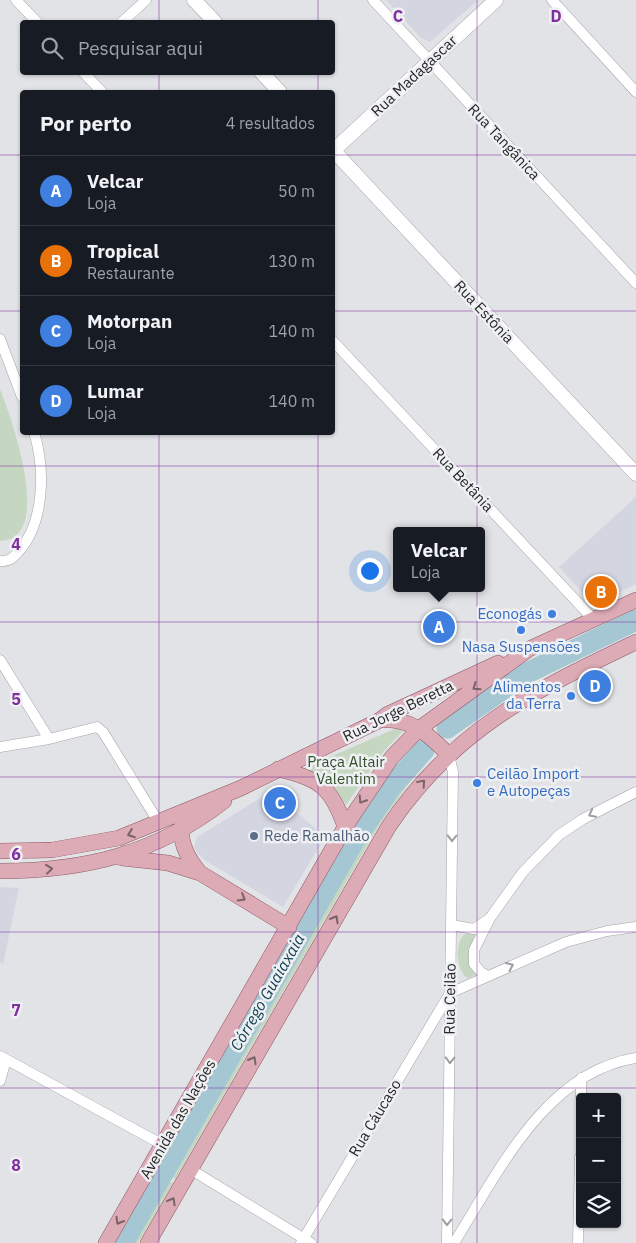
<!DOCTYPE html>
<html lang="pt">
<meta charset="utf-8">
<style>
:root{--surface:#171b24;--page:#20242c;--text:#f1f3f6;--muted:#9ea1a6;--line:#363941;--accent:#db2777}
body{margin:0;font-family:"IBM Plex Sans",sans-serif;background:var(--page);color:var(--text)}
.controls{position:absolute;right:15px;bottom:15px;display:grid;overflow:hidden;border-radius:5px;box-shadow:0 1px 4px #0004}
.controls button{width:45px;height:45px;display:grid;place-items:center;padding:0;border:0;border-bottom:1px solid var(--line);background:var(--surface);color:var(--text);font:25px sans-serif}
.you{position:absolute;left:369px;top:570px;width:18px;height:18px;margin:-12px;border:4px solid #fff;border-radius:50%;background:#1a73e8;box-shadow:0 0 0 8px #1a73e833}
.badge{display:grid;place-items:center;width:32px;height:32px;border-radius:50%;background:var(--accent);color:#fff;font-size:16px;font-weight:700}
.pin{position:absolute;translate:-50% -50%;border:2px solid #fff;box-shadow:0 1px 5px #0006}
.popup{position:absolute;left:393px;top:527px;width:92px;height:65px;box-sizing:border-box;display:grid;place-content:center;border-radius:5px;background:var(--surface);filter:drop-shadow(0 1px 4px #0005);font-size:16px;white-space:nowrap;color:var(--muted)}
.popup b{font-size:19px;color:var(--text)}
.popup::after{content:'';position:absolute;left:50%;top:100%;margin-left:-10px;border:10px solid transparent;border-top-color:var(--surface)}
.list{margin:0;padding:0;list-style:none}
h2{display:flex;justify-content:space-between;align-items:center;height:65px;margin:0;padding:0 20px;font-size:21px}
h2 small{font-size:16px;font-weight:400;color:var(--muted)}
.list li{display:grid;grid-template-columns:32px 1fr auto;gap:15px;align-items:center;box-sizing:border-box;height:70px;padding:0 20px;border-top:1px solid var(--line)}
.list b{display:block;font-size:19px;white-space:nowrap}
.list p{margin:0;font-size:16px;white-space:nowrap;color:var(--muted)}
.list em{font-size:16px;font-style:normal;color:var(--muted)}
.icon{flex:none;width:28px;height:28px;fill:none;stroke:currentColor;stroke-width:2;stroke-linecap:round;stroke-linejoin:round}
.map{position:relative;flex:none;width:636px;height:1243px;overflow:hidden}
.search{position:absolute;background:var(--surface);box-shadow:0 1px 4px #0004;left:20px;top:20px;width:315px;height:55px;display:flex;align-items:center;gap:12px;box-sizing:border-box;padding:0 18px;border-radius:5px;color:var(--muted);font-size:19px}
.panel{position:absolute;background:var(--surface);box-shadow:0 1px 4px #0004;left:20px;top:90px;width:315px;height:345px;border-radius:5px}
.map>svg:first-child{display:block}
.built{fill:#d3d6e1}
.green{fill:#c5d7c0}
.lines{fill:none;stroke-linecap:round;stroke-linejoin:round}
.river{stroke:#a5c7d4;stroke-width:21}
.street-casing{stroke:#a4a5a8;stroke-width:11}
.secondary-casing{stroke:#a4a5a8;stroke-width:15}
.primary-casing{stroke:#8d5964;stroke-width:16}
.street{stroke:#fff;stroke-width:10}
.secondary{stroke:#fff;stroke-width:14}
.primary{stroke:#dcabb5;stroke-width:15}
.oneway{stroke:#796368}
.oneway2{stroke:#9e9e9f}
.grid{fill:none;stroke:#822f9e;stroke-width:1;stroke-opacity:0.55}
.shop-dot{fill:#3f7fe0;stroke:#eff0f4;stroke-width:2}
.service-dot{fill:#5c6f8a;stroke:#eff0f4;stroke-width:2}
.labels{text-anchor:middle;stroke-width:5;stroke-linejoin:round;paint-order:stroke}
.street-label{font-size:15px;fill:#282829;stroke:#eff0f4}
.shop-label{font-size:15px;fill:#366cbe;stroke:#eff0f4;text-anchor:end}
.park-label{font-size:15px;fill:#324f29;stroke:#eff0f4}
.service-label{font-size:15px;fill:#4e5e75;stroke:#eff0f4;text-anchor:start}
.water-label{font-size:16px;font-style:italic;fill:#114251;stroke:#eff0f4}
.grid-label{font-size:16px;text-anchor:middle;font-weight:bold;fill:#822f9e;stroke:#eff0f4;stroke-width:5;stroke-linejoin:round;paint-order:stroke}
</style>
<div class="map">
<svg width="636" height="1243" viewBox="0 0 636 1243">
<rect width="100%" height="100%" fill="#e2e3e6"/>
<path class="built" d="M386,0H478L430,42L421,38Z
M636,497V584L619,592L603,574L583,593L559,567Z
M272,791L325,837L283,907L206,861L197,853L194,847L197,837Z
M0,887L19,888L3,964L0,963Z"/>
<path class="green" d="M0,389C10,415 56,539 0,541Z
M397,728L403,731L383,752L346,805C335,786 324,775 302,769Z
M424,757L425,765L407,786L381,822L175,1179L167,1174L358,843L395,790Z
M475,933L469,957L478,974L468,978C456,972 454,942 465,934Z
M165,1179L173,1183L138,1243H128Z"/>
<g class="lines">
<path class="river" d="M447,728L525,674L636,620
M123,1243L354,841L391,787L424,750"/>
<g class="street-casing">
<path id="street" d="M16,0L37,22
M373,0L636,283
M552,0L636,92
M122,22L146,0
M83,72L102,92
M0,339L22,397
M332,340L594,620
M0,561C9,562 13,558 19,551C45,522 45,468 34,432
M0,660L49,739
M0,747L49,739L97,727L103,732L159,823
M451,925L474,929L489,919
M488,976L481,972L474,964V950L490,918L523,872L559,835L583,819L636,792
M0,1056L163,1145
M0,1081L6,1060
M581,1097V1078
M190,1169L311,1243
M301,1243L450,993L566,942L607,931L636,927
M447,1243L453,772L449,755
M454,1243C498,1173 545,1072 636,1058
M578,1243L580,1157"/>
</g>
<g class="secondary-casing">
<path id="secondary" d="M194,0L215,22
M261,72L280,92
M332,149L636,474
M334,150L496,0"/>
</g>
<g class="primary-casing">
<path id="primary" d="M380,720C412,718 428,734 449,755
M278,769C319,779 331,786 345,827
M182,824C179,842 188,859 200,873
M0,851L52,850L119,838L241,788L380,720L388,714L498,663
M122,858L168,863L200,873L289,927
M0,871C84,871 156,854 224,801
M106,1243L345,827L392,757L420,728L529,649L636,600
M148,1243L389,826C455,728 534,691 636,642"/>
</g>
<use href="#street" class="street"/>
<use href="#secondary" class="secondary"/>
<use href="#primary" class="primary"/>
</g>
<defs><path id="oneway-chevron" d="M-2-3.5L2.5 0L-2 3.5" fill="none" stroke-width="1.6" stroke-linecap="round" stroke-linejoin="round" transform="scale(1.25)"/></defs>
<g class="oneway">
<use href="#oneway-chevron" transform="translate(476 687) rotate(145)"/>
<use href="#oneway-chevron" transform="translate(422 783) rotate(-49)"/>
<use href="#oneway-chevron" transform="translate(362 800) rotate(123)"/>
<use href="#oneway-chevron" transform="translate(131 834) rotate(160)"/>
<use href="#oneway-chevron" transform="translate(49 869) rotate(-6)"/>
<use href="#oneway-chevron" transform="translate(242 898) rotate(31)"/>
<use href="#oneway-chevron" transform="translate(335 919) rotate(-60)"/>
<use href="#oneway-chevron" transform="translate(253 1060) rotate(-60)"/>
<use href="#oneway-chevron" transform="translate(172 1201) rotate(-61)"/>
<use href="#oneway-chevron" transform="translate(119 1221) rotate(120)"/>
</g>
<g class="oneway2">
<use href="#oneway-chevron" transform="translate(592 814) rotate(153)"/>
<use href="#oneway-chevron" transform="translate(452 838) rotate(91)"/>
<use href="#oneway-chevron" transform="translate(510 966) rotate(-25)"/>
<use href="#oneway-chevron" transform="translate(450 1060) rotate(91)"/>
<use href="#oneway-chevron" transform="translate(447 1222) rotate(91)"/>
</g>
<path class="grid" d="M159,0V22M318,0V22M477,0V1243M159,72V92M318,72V92M0,155H22M332,155H636M0,311H22M332,311H636M159,432V1243M318,432V1243M0,466H636M0,622H636M0,777H636M0,932H636M0,1088H636"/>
<g class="shop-dot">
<circle cx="552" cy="614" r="5"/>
<circle cx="521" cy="630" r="5"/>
<circle cx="571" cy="696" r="5"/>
<circle cx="477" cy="783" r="5"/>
</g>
<circle class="service-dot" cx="254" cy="836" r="5"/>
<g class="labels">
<g class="street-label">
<text transform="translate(414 76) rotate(-43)" y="5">Rua Madagascar</text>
<text transform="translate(504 142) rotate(47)" y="5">Rua Tangânica</text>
<text transform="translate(484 312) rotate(47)" y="5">Rua Estônia</text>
<text transform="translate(463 480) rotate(47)" y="5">Rua Betânia</text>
<text transform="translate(398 711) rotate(-26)" y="5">Rua Jorge Beretta</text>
<text transform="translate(450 999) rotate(-89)" y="5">Rua Ceilão</text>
<text transform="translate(375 1118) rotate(-59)" y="5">Rua Cáucaso</text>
<text transform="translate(178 1119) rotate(-60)" y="5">Avenida das Nações</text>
</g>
<g class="shop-label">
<text x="542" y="619">Econogás</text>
<text x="521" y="652" text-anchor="middle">Nasa Suspensões</text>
<text x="561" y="692">Alimentos<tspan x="561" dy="17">da Terra</tspan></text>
<text x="487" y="779" text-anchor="start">Ceilão Import<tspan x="487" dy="17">e Autopeças</tspan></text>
</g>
<g class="park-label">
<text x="346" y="767">Praça Altair<tspan x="346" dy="17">Valentim</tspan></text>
</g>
<g class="service-label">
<text x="264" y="841">Rede Ramalhão</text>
</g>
<g class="water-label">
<text transform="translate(267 992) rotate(-60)" y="6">Córrego Guaiaxaia</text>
</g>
</g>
<g class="grid-label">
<text x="398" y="22">C</text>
<text x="556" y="22">D</text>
<text x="16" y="550">4</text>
<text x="16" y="705">5</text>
<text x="16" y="860">6</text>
<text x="16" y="1016">7</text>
<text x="16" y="1171">8</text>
</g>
</svg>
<div class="controls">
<button>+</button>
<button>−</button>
<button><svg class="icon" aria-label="layers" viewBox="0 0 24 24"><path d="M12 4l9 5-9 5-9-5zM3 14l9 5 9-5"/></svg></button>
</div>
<div class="you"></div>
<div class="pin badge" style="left:439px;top:627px;background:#3f7fe0">A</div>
<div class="popup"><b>Velcar</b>Loja</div>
<div class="pin badge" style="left:601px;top:592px;background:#e8710a">B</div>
<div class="pin badge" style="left:280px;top:803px;background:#3f7fe0">C</div>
<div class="pin badge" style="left:595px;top:686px;background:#3f7fe0">D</div>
<div class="search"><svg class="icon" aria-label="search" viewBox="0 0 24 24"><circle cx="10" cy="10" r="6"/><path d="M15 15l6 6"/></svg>Pesquisar aqui</div>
<section class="panel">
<h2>Por perto<small>4 resultados</small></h2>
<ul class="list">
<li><span class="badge" style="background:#3f7fe0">A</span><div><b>Velcar</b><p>Loja</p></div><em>50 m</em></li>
<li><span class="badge" style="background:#e8710a">B</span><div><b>Tropical</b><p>Restaurante</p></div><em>130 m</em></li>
<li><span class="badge" style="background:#3f7fe0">C</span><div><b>Motorpan</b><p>Loja</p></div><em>140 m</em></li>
<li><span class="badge" style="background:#3f7fe0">D</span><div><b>Lumar</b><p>Loja</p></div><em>140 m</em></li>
</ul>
</section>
</div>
